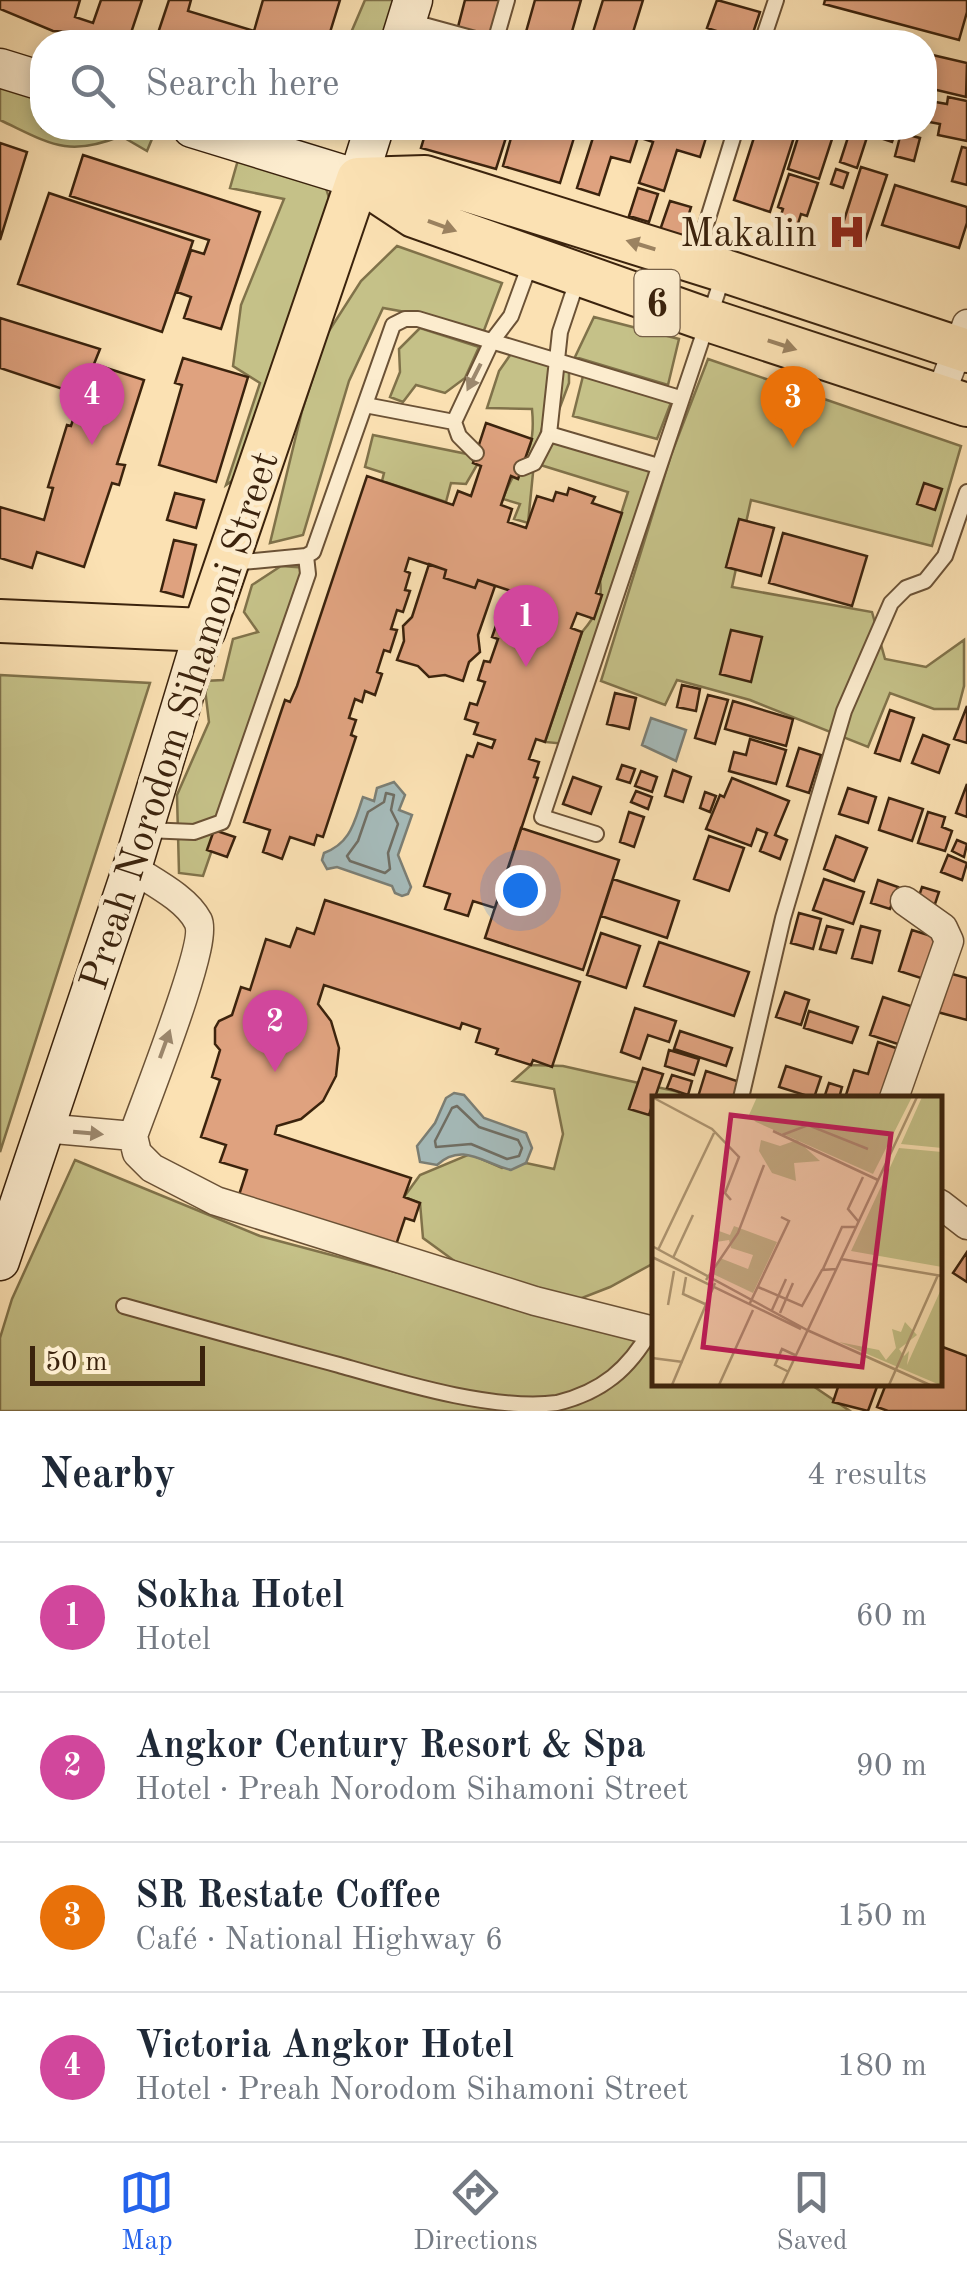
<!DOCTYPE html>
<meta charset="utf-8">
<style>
:root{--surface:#fff;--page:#f6f6f7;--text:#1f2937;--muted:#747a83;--line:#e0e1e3;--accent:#2563eb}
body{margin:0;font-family:"Old Standard TT",serif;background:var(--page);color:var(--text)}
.scale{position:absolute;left:30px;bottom:25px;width:175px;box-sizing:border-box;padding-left:10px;border:5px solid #3b230d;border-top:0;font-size:28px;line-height:35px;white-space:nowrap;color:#3b230d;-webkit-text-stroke:8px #fcecce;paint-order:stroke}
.you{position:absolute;left:520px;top:890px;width:35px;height:35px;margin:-25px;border:8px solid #fff;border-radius:50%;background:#1a73e8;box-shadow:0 0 0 15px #1a73e833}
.badge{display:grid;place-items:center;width:65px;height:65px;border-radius:50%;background:var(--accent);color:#fff;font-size:32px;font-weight:700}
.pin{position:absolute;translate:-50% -82px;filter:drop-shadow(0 2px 5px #0008)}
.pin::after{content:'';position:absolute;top:52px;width:35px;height:30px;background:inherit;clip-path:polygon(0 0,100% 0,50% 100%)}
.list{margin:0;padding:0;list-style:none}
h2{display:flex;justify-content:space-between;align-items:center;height:130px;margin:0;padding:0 40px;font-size:42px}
h2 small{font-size:32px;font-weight:400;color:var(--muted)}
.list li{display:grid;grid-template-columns:65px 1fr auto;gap:30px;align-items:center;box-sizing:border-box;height:150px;padding:0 40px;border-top:2px solid var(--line)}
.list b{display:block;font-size:38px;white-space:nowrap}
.list p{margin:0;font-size:32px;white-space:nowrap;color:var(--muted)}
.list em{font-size:32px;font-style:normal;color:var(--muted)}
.icon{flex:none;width:55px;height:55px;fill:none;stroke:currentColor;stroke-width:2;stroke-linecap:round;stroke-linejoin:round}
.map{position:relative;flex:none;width:967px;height:1411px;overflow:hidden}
.search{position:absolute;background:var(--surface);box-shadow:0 5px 15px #0003;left:30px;right:30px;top:30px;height:110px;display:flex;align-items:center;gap:25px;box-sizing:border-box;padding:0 35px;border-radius:40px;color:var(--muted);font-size:38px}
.sheet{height:730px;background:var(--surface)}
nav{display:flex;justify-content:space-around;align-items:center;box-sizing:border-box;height:140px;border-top:2px solid var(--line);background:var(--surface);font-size:28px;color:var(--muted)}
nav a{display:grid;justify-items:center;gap:5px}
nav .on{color:var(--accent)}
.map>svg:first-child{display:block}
.green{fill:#c5c188;stroke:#80724a;stroke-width:2.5}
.water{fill:#a5bab9;stroke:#7b7e74;stroke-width:2.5}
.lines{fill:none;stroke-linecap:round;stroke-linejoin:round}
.shore{stroke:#706e63;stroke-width:2.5}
.building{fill:#dfa27f;stroke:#3b230d;stroke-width:2.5}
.lane-casing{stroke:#6b5236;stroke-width:18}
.street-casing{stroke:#6b5236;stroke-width:31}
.secondary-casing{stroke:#3b230d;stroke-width:41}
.primary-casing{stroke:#3b230d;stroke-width:46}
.lane{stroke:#fcecce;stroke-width:14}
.street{stroke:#fcecce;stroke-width:28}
.secondary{stroke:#fcecce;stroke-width:38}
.primary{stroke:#fbe1b3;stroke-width:42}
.oneway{fill:#9b8260}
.oneway2{fill:#9c886e}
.labels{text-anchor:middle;stroke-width:9;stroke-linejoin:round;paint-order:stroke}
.shield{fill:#fcecce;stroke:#755f47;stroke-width:2.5}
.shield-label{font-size:38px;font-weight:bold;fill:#3b230d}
.poi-label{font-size:40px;fill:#3b230d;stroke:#fcecce;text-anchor:end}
.street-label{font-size:40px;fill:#3b230d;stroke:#fcecce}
.inset-road{fill:none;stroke:#ae9571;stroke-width:2.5}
.view{fill:#c2185b;fill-opacity:0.15;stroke:#c2185b;stroke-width:5}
.inset-edge{fill:none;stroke:#3b230d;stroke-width:5}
</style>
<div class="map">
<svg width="967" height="1411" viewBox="0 0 967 1411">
<rect width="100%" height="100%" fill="#fbe1b3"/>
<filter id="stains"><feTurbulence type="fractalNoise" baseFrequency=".002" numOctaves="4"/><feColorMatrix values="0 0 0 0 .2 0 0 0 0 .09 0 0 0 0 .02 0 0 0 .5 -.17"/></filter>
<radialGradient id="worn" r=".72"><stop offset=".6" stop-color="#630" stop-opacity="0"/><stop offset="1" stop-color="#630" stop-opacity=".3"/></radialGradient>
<path class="green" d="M365,0H397L384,42H347Z
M0,86L42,100V128H133L154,134L147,151L121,136C67,158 49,143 0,120Z
M240,153L325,185L330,201L249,469L226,485L260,383L233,366L241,305L284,199L230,188Z
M397,246L502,283L483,333L433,317L383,308L349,381L303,535L270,543L302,411L327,334L361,281Z
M594,317L679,339L668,385L575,357Z
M420,328L479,347L465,378L445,393L416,385L403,402L390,397L400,372L399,349Z
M513,351L569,368V383L559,410L546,412L536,452L555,435L654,464L566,744L545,742L582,632C596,616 603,602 600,580L628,492L534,463L528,523L514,519L520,504L503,499C517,457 537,461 532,409L487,408L499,371Z
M708,359L961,446L932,546L751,500L732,587L872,612L885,659L926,667L964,640V686L958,709H934L890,693L868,747L750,700L677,680L665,705L601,681L671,455Z
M583,376L672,400L657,439L573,416Z
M373,435L467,454L477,465L466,484L451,483L446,502L382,481L384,473L365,467Z
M281,566L309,568L203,876L179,873L177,795L209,722L204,681L223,680L233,639L258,632L244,612L252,585Z
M0,675L150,683L0,1152Z
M531,1065L563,1066L679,1092V1098H654V1263L610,1287L559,1307L460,1265L423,1238L420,1203L404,1197L420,1175L470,1154L502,1168L526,1163L554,1169L563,1134L554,1089L513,1081Z
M75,1160L260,1236L654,1341V1384H810L850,1411H0V1338L12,1299Z"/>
<path class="water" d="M651,718L686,730L676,761L642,745Z
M394,782L405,795L399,810L412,815L398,855L411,887L408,894L402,896L395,893L392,886L337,867L327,869L322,860L324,853C351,843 354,822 363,797L374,801L377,788Z
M454,1093L464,1095L484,1118L526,1133L532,1148L526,1163L511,1170C483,1163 462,1142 437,1165L420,1162L417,1146L435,1123L446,1098Z"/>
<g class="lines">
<path class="shore" d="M386,793L394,795L391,810L398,824L388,853L390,869L385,873L350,861L347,856L358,841L368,812L384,802Z
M457,1106L479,1127L518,1140L522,1148L519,1156L507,1159L471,1144L436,1147L435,1141L452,1108Z"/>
</g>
<path class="building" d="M0,0H80L75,17L93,23L101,0H142L128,42L87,33L53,31L0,9Z
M169,0H191L188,11L254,31L263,0H340L327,42H155Z
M465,0H503L492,37L458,27Z
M535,0H581L569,42H537L524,39Z
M603,0H643L630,42H590Z
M717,0L760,12L750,42L707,28Z
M825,0H967V12L959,40L824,4Z
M924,53L967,63L966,97L924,87Z
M948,97L967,101V141L938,135L940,124L924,121V100L947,104Z
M427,128H509L496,169L421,148Z
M530,128H577L560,183L503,166L513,131L527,135Z
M596,128H709L700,157L677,150L664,191L639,183L653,142L638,137L630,162L611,157L599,195L577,188Z
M757,128H797L770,212L734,200Z
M801,128L834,133L819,179L788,169Z
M851,128H870L857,168L840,162Z
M870,128H897L892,142L868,134Z
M901,133L920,138L914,161L895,156Z
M0,143L27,152L0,240Z
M962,147L967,148V185L952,181Z
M83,155L260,212L221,329L184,318L191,297L177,292L191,250L204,254L209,240L70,196Z
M861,167L887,175L864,244L839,236Z
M836,169L848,173L843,188L831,184Z
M789,174L818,183L807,216L801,214L796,230L778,224L783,209L778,207Z
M895,185L967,207V223L959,248L882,225Z
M638,188L658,194L649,222L629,216Z
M49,193L193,241L162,332L18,284Z
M670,201L691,207L681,240L659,233Z
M0,318L100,349L94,364L144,380L117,464L125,465L119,485L112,483L84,567L37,552L32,568L0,558V507L44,520L53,488L48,487L67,425L71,426L81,395L0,368Z
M183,358L248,377L216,482L159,465L182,385L175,383Z
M486,423L532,439L518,479L511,476L501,505L512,509L508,522L526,528L537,496L553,501L556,492L567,495L569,488L595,497L592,503L622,513L596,593L602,595L594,619L577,613L571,628L582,632L545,742L536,739L529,759L539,762L534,777L538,778L495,908L473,901L468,916L445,909L450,894L424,886L467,755L473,757L478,743L492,748L495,740L474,734L478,723L465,719L470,703L477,705L485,682L478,680L484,661L490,662L498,639L492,637L498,620L503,622L507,608L515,611L520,594L478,580L475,588L444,578L446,570L409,558L405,571L410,573L405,590L410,591L403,612L397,610L391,629L397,630L390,652L384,650L377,672L382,674L375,695L365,691L362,702L355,699L349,718L356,720L351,735L356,737L323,837L317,835L314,845L290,837L282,859L263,852L270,830L244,822L285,700L290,702L297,686L367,476L453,505L458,491L471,496L481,466L473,463Z
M924,483L942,489L935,510L917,504Z
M175,493L204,500L196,528L167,520Z
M739,519L774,528L761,576L726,567Z
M783,533L867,556L852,606L769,583Z
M174,540L196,545L183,597L161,591Z
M429,564L446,570L444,578L475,588L478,580L495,586L478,635L480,652L469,662L463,681L445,675L429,677L418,666L397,660L404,641L403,626L412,617Z
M731,630L762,637L751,682L720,674Z
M682,685L700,689L696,711L677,707Z
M615,693L636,698L629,729L607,724Z
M708,695L728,700L715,744L695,738Z
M733,701L793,719L786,746L725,729Z
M967,706V743L954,739Z
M890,710L914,718L900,761L875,753Z
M923,735L949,745L939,773L912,763Z
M750,739L786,750L776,784L729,771L734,752L746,755Z
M799,748L821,755L809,793L787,786Z
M622,765L635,769L630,783L617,779Z
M673,770L691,777L683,802L665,796Z
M641,771L657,777L652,792L635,786Z
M573,777L601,787L591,814L563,804Z
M732,778L789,801L775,835L787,840L780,859L760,851L767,833L757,829L751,846L706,829L720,795L724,797Z
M967,784V817L956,813Z
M848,788L876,797L868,823L839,814Z
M636,791L652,797L648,809L631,802Z
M705,792L716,796L710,812L700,808Z
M889,798L923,809L912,841L879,830Z
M629,812L644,817L634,847L620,842Z
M928,812L945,817L942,827L952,831L945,851L918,843Z
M521,828L619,860L583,970L485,938Z
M214,830L235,837L227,857L207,850Z
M709,836L744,848L729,891L694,879Z
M836,836L867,848L854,881L824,869Z
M957,840L967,844L964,857L952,851Z
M948,855L967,863L962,880L941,872Z
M613,879L679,901L667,938L601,916Z
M824,879L864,892L853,924L813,910Z
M878,880L898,887L890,909L871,903Z
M922,887L939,892L933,910L916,905Z
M325,900L580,982L552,1067L533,1060L531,1065L496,1054L498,1049L476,1042L480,1029L462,1023L460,1029L324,985L318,1004L331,1021L339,1048L336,1076L323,1101L301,1119L277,1126L275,1134L411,1178L404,1197L420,1203L414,1221L405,1218L396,1245L239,1195L247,1170L220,1162L226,1145L201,1137L220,1080L212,1077L220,1050L215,1044V1028L219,1021L232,1015L241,987L250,990L266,939L290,947L297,928L314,934Z
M799,913L821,919L813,949L791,943Z
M827,926L843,930L836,953L820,949Z
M861,926L880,931L872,963L852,958Z
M912,930L941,939L927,980L899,971Z
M601,933L640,946L626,988L587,975Z
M659,942L749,972L734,1016L644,986Z
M941,971L967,978V1020L930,1010Z
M785,992L809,1000L801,1025L776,1017Z
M883,997L923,1010L910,1048L870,1035Z
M635,1008L676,1021L669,1042L648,1035L640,1059L621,1052Z
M809,1011L858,1027L852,1043L804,1028Z
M680,1031L732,1048L726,1066L674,1049Z
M878,1042L905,1051L889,1098H845L854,1070L868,1074Z
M669,1050L699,1059L694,1075L665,1066Z
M786,1066L821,1077L814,1098L779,1087Z
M643,1068L663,1074L649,1115L629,1109Z
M706,1071L743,1083L738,1098L698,1097Z
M672,1075L692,1081L688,1095L667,1088Z
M829,1083L842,1087L839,1098H824Z
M967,1252V1282L953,1273Z
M940,1346L967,1356V1411H888L877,1407L886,1384H940Z
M839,1384H878L868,1411L833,1402Z"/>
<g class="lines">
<g class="lane-casing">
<path id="lane" d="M409,21L486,42
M495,42L507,0
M762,42L776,0
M696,257L736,128
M365,405L454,422
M549,434L658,466
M476,453L459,436L454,422L492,341L511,316L530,264
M522,468L534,463L549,434L560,332L578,278
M232,563L306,556L313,552L393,325L405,319H418L680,398
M146,830L194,832L222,822L308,574L306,556
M596,834L542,817L723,276
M741,1098L783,918L844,711L891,603L906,588L925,581L945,556L967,492
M124,1306C196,1326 267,1346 339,1365C402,1383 493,1411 557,1403C602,1392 629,1369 651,1330"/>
</g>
<g class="street-casing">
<path id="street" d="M940,396L967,324
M132,868C153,882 186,898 198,921C209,943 144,1104 133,1136L137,1153L152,1168L216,1201L535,1301L654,1331
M894,1098L949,941L943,928L905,901
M43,1128L133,1136
M940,1204L967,1225"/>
</g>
<g class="secondary-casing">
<path id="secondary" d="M400,42L413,0
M0,68L42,81
M192,128L358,179L374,128
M0,1261L132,868L204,630"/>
</g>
<g class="primary-casing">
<path id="primary" d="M358,179L414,216L708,320L967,405
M358,179L425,177L725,271L967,351
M0,621L204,630L358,179"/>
</g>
<use href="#lane" class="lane"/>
<use href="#street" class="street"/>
<use href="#secondary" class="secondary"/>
<use href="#primary" class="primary"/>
</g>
<defs><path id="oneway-solid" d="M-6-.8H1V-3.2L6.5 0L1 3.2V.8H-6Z" transform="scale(2.5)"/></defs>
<g class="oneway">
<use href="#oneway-solid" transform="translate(442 226) rotate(20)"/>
<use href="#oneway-solid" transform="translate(641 245) rotate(-163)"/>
<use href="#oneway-solid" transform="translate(782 345) rotate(18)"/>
</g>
<g class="oneway2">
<use href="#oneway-solid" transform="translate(474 377) rotate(117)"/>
<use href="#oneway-solid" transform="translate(165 1044) rotate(-70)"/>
<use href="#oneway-solid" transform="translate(88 1133) rotate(5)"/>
</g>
<defs>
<g id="hospital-bare" transform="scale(3)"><path d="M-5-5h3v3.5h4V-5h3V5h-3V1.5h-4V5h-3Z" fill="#8f2418" stroke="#fcecce" stroke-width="2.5" paint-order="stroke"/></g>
</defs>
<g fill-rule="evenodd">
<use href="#hospital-bare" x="847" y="232"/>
</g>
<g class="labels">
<rect class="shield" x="634.5" y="270" width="45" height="66" rx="8"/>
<g class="shield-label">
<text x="657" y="316">6</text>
</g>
<g class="poi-label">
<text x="817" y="246">Makalin</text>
</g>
<g class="street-label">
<text transform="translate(178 720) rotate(-72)" y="14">Preah Norodom Sihamoni Street</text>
</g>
</g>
<g transform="translate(652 1096)">
<rect width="290" height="290" fill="#fbe1b3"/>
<path d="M105,1H260L221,78L104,26L97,19ZM270,1H290V52L249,48ZM109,44L128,50L145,44L168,65L142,67L144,85L120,77L107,55ZM247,52L290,56V171L199,155ZM82,130L125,146L101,197L61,178L68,162L96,173L101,159L79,152L77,144L64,146L67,135L78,139ZM290,191L288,289L187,246L227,254L234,264L244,252L240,233L249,236L253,226L265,239L247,253L252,260L257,255L255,269Z" fill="#c5c188"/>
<path class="inset-road" d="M0,1L60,33L87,61L73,97L79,104M121,35L226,84M130,39L156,29L216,53M206,125L196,113L211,81M0,150L155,234M6,154L62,37M0,161L149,233M21,162L41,119M189,163L290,180M171,173L190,131H203M34,181L31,198L53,208M54,184L86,137L112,69M106,191L150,210L170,174L184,173M98,207L137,125L129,121M16,209L22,175M120,214L134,183M128,217L141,187M155,234L278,289M0,262L31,266M137,276L123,269L130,253L143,259M20,289L63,187M67,289L101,214M130,289L265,1M237,289L286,179"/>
<path class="view" d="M79,19L239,38L210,271L51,251Z"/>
<rect width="290" height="290" class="inset-edge"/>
</g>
<rect width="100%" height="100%" filter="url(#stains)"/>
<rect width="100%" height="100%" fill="url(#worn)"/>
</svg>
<div class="scale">50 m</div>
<div class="you"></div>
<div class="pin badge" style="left:526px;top:667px;background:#d1479c">1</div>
<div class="pin badge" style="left:275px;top:1072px;background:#d1479c">2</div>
<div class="pin badge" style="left:793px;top:448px;background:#e8710a">3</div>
<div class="pin badge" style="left:92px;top:445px;background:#d1479c">4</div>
<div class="search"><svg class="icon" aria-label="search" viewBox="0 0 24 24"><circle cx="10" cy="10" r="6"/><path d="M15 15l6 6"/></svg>Search here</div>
</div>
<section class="sheet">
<h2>Nearby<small>4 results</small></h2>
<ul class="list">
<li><span class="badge" style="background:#d1479c">1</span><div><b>Sokha Hotel</b><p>Hotel</p></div><em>60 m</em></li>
<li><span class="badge" style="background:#d1479c">2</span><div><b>Angkor Century Resort &amp; Spa</b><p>Hotel · Preah Norodom Sihamoni Street</p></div><em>90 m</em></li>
<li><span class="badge" style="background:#e8710a">3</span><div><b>SR Restate Coffee</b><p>Café · National Highway 6</p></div><em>150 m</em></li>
<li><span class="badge" style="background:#d1479c">4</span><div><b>Victoria Angkor Hotel</b><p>Hotel · Preah Norodom Sihamoni Street</p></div><em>180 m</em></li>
</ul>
</section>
<nav>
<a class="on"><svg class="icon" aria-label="map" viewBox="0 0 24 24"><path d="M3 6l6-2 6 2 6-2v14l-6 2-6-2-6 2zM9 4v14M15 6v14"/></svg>Map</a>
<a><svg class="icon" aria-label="directions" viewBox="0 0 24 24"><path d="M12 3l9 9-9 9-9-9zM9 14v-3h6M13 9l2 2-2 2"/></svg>Directions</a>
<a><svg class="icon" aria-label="saved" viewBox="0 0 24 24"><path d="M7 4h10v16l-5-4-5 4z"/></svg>Saved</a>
</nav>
